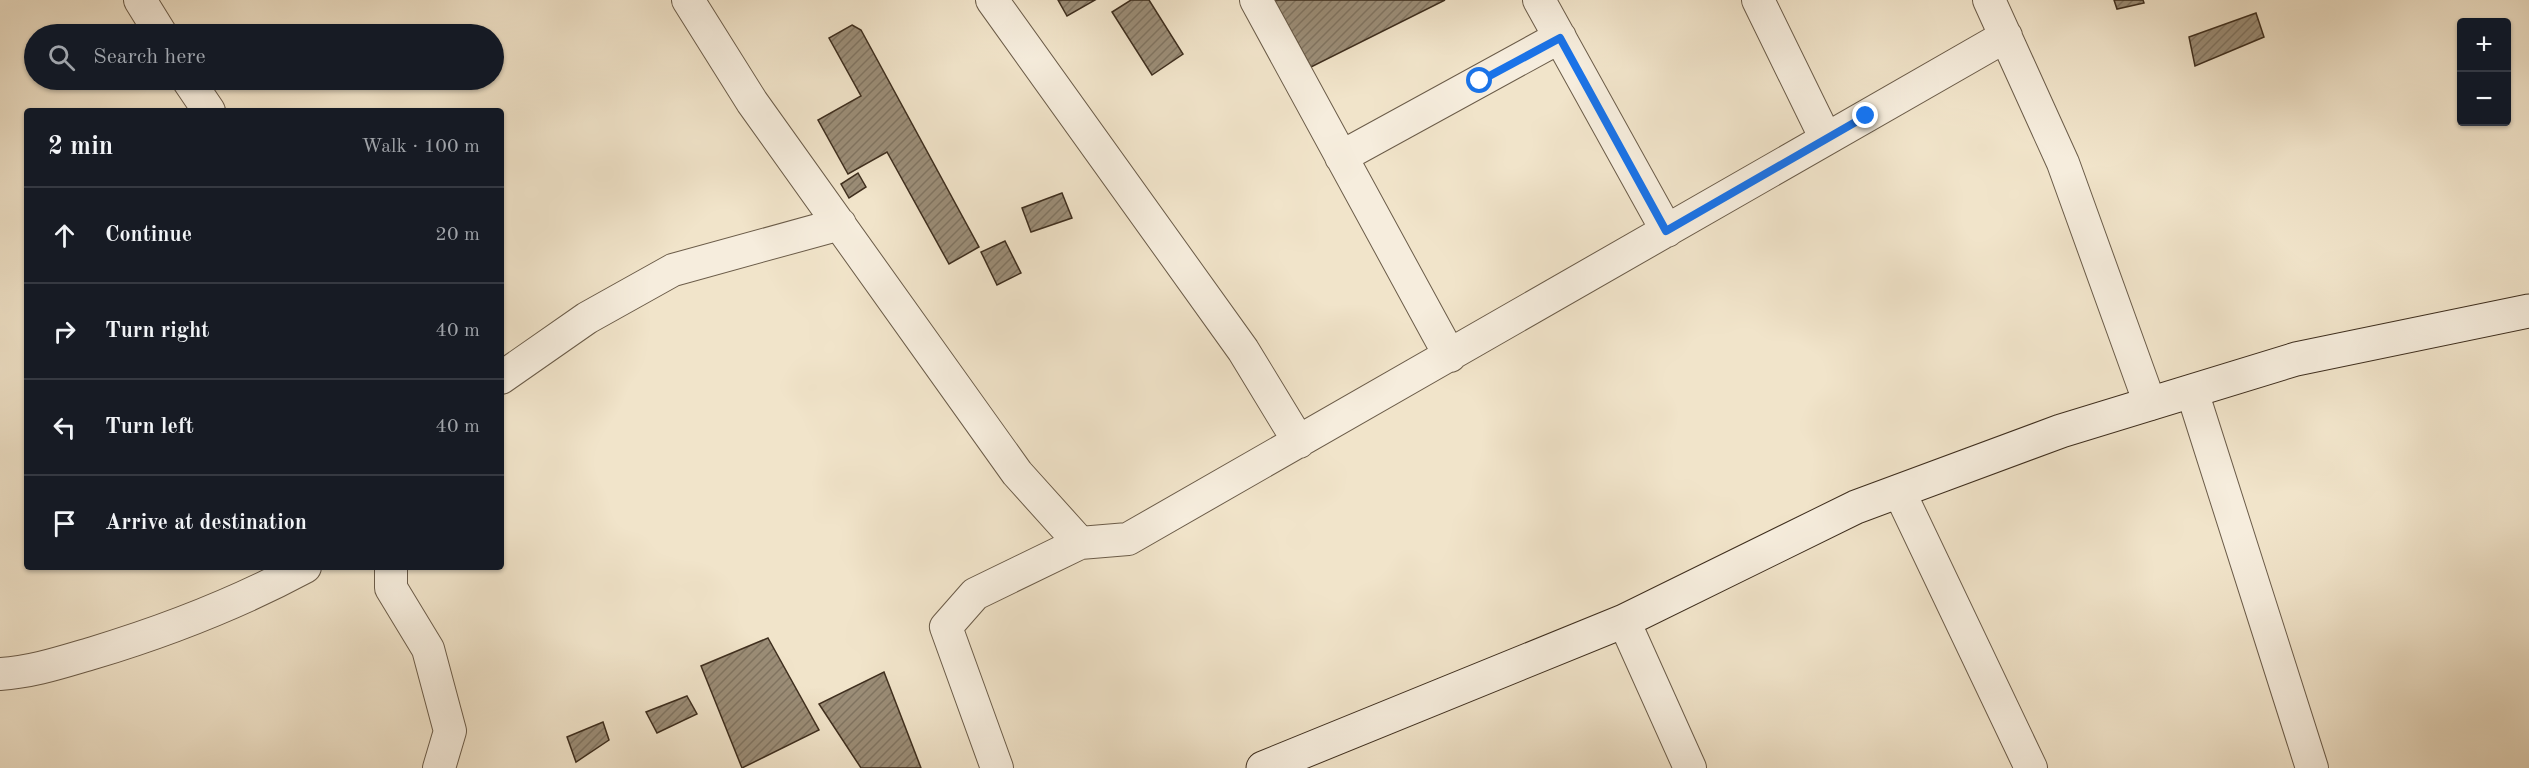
<!DOCTYPE html>
<meta charset="utf-8">
<style>
:root{--surface:#171b24;--page:#242831;--text:#f1f3f6;--muted:#9ea1a6;--line:#363941}
body{margin:0;font-family:"Old Standard TT",serif;background:var(--page);color:var(--text)}
.controls{position:absolute;right:18px;top:18px;display:grid;overflow:hidden;border-radius:6px;box-shadow:0 2px 4px #0004}
.controls button{width:54px;height:54px;display:grid;place-items:center;padding:0;border:0;border-bottom:2px solid var(--line);background:var(--surface);color:var(--text);font:30px sans-serif}
.stop{position:absolute;width:18px;height:18px;margin:-14px;border:4px solid #1a73e8;border-radius:50%;background:#fff}
.stop.end{background:#1a73e8;border-color:#fff;box-shadow:0 2px 6px #0008}
.list{margin:0;padding:0;list-style:none}
h2{display:flex;justify-content:space-between;align-items:center;height:78px;margin:0;padding:0 24px;font-size:26px}
h2 small{font-size:20px;font-weight:400;color:var(--muted)}
.list li{display:grid;grid-template-columns:39px 1fr auto;gap:18px;align-items:center;box-sizing:border-box;height:96px;padding:0 24px;border-top:2px solid var(--line)}
.list b{display:block;font-size:22px;white-space:nowrap}
.list em{font-size:20px;font-style:normal;color:var(--muted)}
.icon{flex:none;width:33px;height:33px;fill:none;stroke:currentColor;stroke-width:2;stroke-linecap:round;stroke-linejoin:round}
.map{position:relative;flex:none;width:2529px;height:768px;overflow:hidden}
.search{position:absolute;background:var(--surface);box-shadow:0 2px 4px #0004;left:24px;top:24px;width:480px;height:66px;display:flex;align-items:center;gap:15px;box-sizing:border-box;padding:0 21px;border-radius:33px;color:var(--muted);font-size:22px}
.panel{position:absolute;background:var(--surface);box-shadow:0 2px 4px #0004;left:24px;top:108px;width:480px;height:462px;border-radius:6px}
.map>svg:first-child{display:block}
.building{fill:url(#building-hatch);stroke:#3e2e1e;stroke-width:1.5}
.lines{fill:none;stroke-linecap:round;stroke-linejoin:round}
.street-casing{stroke:#6b5c49;stroke-width:34}
.secondary-casing{stroke:#3e2e1e;stroke-width:35}
.street{stroke:#f6eddd;stroke-width:32}
.secondary{stroke:#f6eddd;stroke-width:33}
.route{stroke:#1a73e8;stroke-width:8}
</style>
<div class="map">
<svg width="2529" height="768" viewBox="0 0 2529 768">
<defs>
<pattern id="building-hatch" width="6" height="6" patternUnits="userSpaceOnUse" patternTransform="scale(1.5)"><rect width="6" height="6" fill="#9b8d77"/><path d="M-1 1l2-2M0 6l6-6M5 7l2-2" fill="none" stroke="#807461"/></pattern>
</defs>
<rect width="100%" height="100%" fill="#f1e4ca"/>
<filter id="stains"><feTurbulence type="fractalNoise" baseFrequency=".00333" numOctaves="4"/><feColorMatrix values="0 0 0 0 .2 0 0 0 0 .09 0 0 0 0 .02 0 0 0 .5 -.17"/></filter>
<radialGradient id="worn" r=".72"><stop offset=".6" stop-color="#630" stop-opacity="0"/><stop offset="1" stop-color="#630" stop-opacity=".3"/></radialGradient>
<path class="building" d="M1058,0H1095L1067,16Z
M1131,0H1149L1183,54L1152,75L1112,12Z
M1274,0H1445L1311,67Z
M2114,0H2143L2144,3L2117,9Z
M2256,13L2264,37L2195,66L2189,37Z
M852,25L861,30L979,247L949,264L887,152L848,174L818,120L861,96L829,38Z
M858,173L866,187L849,198L841,184Z
M1062,193L1072,218L1031,232L1022,208Z
M1005,241L1021,273L997,285L981,252Z
M768,638L819,730L742,768L701,666Z
M884,672L921,768H861L819,704Z
M687,696L697,714L657,733L646,712Z
M603,722L609,740L576,762L567,737Z"/>
<g class="lines">
<g class="street-casing">
<path id="street" d="M140,0L161,34
M688,0L752,102L1017,473L1080,543
M992,0L1243,350L1299,442
M1256,0L1450,356
M1539,0L1667,231
M1758,0L1826,139
M1989,0L2063,163L2150,404
M188,80L209,111
M1341,157L1560,37
M501,378L587,318L673,270L840,224
M2192,391L2312,768
M1899,491L2031,768
M391,567V588L428,649L450,731L439,768
M1624,621L1690,768
M0,674C33,672 62,662 93,653C166,631 238,603 305,567
M997,768L946,627L975,594L1080,543L1128,539L2006,36"/>
</g>
<g class="secondary-casing">
<path id="secondary" d="M1263,768L1624,621L1856,507L2061,431L2296,359L2529,311"/>
</g>
<use href="#street" class="street"/>
<use href="#secondary" class="secondary"/>
</g>
<g class="lines">
<path class="route" d="M1480,81L1560,38L1666,231L1866,116"/>
</g>
<rect width="100%" height="100%" filter="url(#stains)"/>
<rect width="100%" height="100%" fill="url(#worn)"/>
</svg>
<div class="controls">
<button>+</button>
<button>−</button>
</div>
<div class="stop" style="left:1480px;top:81px"></div>
<div class="stop end" style="left:1866px;top:116px"></div>
<div class="search"><svg class="icon" aria-label="search" viewBox="0 0 24 24"><circle cx="10" cy="10" r="6"/><path d="M15 15l6 6"/></svg>Search here</div>
<section class="panel">
<h2>2 min<small>Walk · 100 m</small></h2>
<ul class="list">
<li><svg class="icon" aria-label="ahead" viewBox="0 0 24 24"><path d="M12 20V5M6 11l6-6 6 6"/></svg><div><b>Continue</b></div><em>20 m</em></li>
<li><svg class="icon" aria-label="right" viewBox="0 0 24 24"><path d="M7 20v-9h11M14 6l5 5-5 5"/></svg><div><b>Turn right</b></div><em>40 m</em></li>
<li><svg class="icon" aria-label="left" viewBox="0 0 24 24"><path d="M17 20v-9H6M10 6l-5 5 5 5"/></svg><div><b>Turn left</b></div><em>40 m</em></li>
<li><svg class="icon" aria-label="arrive" viewBox="0 0 24 24"><path d="M6 21V4h12l-3 4 3 4H6"/></svg><div><b>Arrive at destination</b></div></li>
</ul>
</section>
</div>
